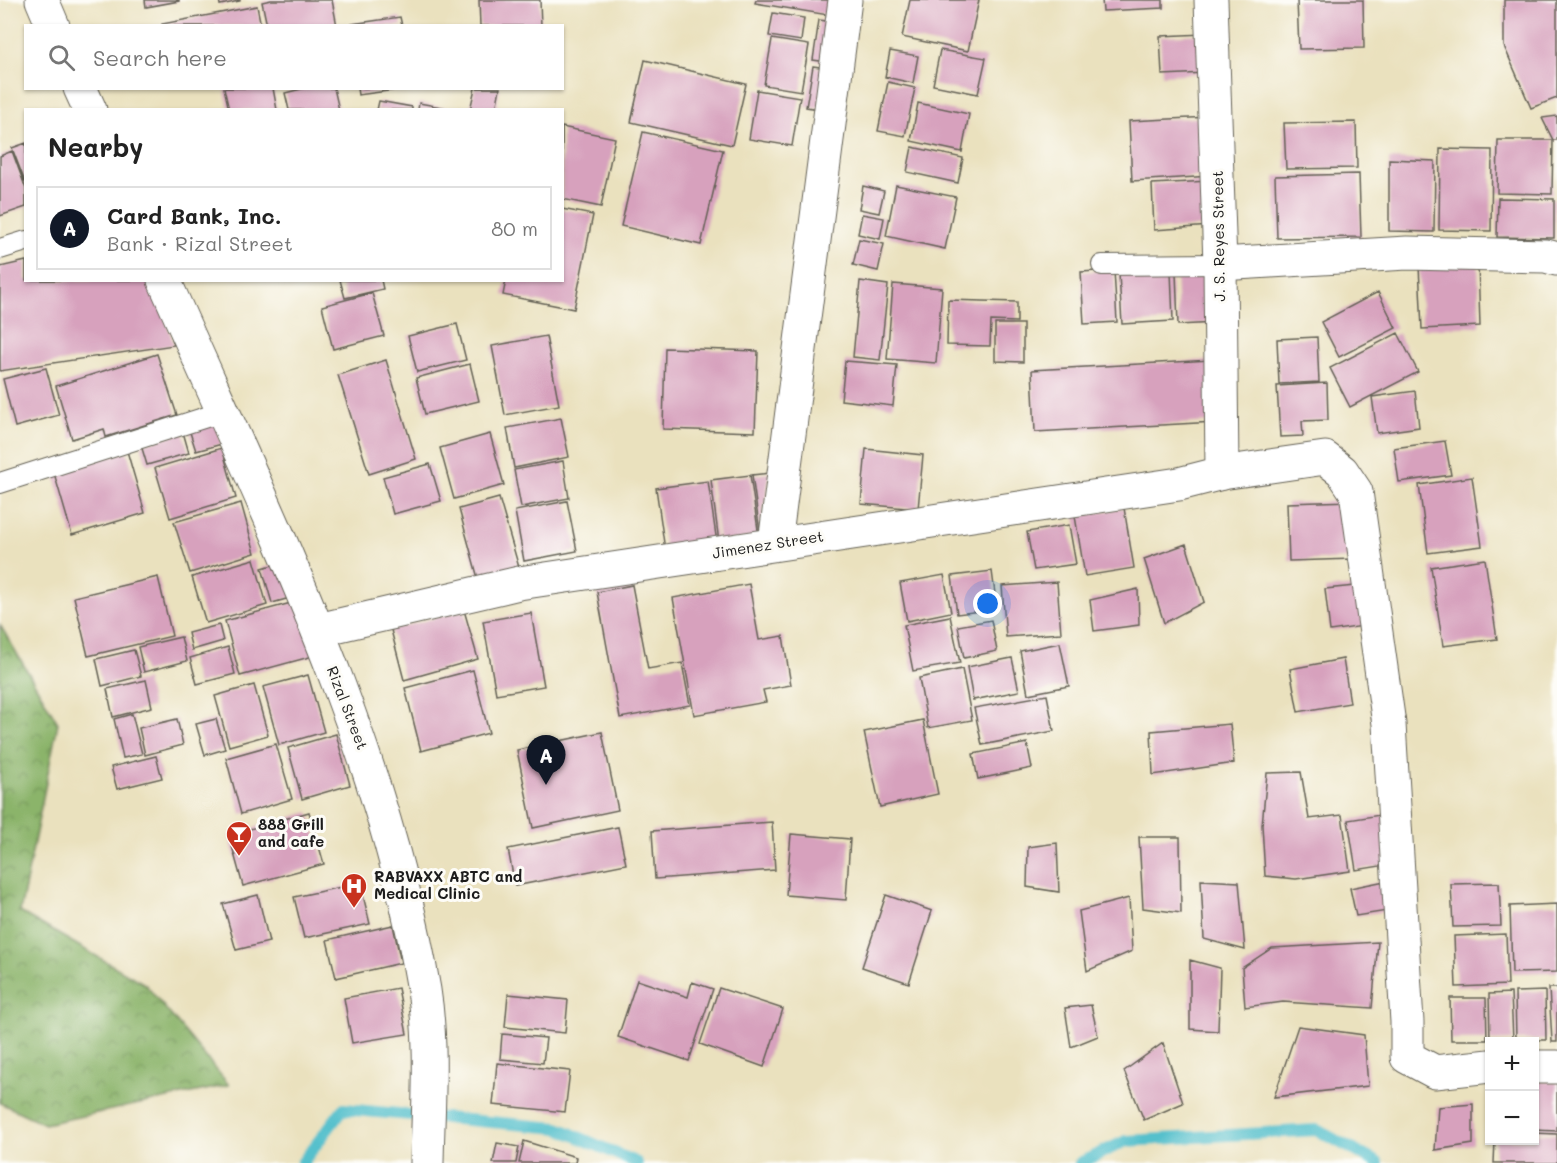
<!DOCTYPE html>
<meta charset="utf-8">
<style>
:root{--surface:#fff;--page:#f2f2f2;--text:#222;--muted:#767676;--line:#e0e0e0;--accent:#111827}
body{margin:0;font-family:Mali,sans-serif;background:var(--page);color:var(--text)}
.controls{position:absolute;right:18px;bottom:18px;display:grid;overflow:hidden;border-radius:0px;box-shadow:0 2px 4px #0004}
.controls button{width:54px;height:54px;display:grid;place-items:center;padding:0;border:0;border-bottom:2px solid var(--line);background:var(--surface);color:var(--text);font:30px sans-serif}
.you{position:absolute;left:988px;top:604px;width:21px;height:21px;margin:-15px;border:4px solid #fff;border-radius:50%;background:#1a73e8;box-shadow:0 0 0 9px #1a73e833}
.badge{display:grid;place-items:center;width:39px;height:39px;border-radius:50%;background:var(--accent);color:#fff;font-size:20px;font-weight:700}
.pin{position:absolute;translate:-50% -50px;filter:drop-shadow(0 2px 3px #0008)}
.pin::after{content:'';position:absolute;top:32px;width:21px;height:18px;background:inherit;clip-path:polygon(0 0,100% 0,50% 100%)}
.list{margin:0;padding:0;list-style:none}
h2{display:flex;justify-content:space-between;align-items:center;height:78px;margin:0;padding:0 24px;font-size:26px}
h2 small{font-size:20px;font-weight:400;color:var(--muted)}
.list li{display:grid;grid-template-columns:39px 1fr auto;gap:18px;align-items:center;box-sizing:border-box;height:84px;margin:0 12px 12px;padding:0 12px;border:2px solid var(--line);border-radius:0px}
.list b{display:block;font-size:22px;white-space:nowrap}
.list p{margin:0;font-size:20px;white-space:nowrap;color:var(--muted)}
.list em{font-size:20px;font-style:normal;color:var(--muted)}
.icon{flex:none;width:33px;height:33px;fill:none;stroke:currentColor;stroke-width:2;stroke-linecap:round;stroke-linejoin:round}
.map{position:relative;flex:none;width:1557px;height:1163px;overflow:hidden}
.search{position:absolute;background:var(--surface);box-shadow:0 2px 4px #0004;left:24px;top:24px;width:540px;height:66px;display:flex;align-items:center;gap:15px;box-sizing:border-box;padding:0 21px;border-radius:0px;color:var(--muted);font-size:22px}
.panel{position:absolute;background:var(--surface);box-shadow:0 2px 4px #0004;left:24px;top:108px;width:540px;height:174px;border-radius:0px}
.map>svg:first-child{display:block}
.forest{fill:url(#forest-crowns);stroke:#546844;stroke-width:1.5}
.lines{fill:none;stroke-linecap:round;stroke-linejoin:round}
.stream{stroke:#54c0cc;stroke-width:12}
.building{fill:#d7a1bd}
.service-casing{stroke:#646155;stroke-width:22}
.minor-casing{stroke:#646155;stroke-width:35}
.tertiary-casing{stroke:#646155;stroke-width:35}
.primary-casing{stroke:#646155;stroke-width:35}
.service{stroke:#fff;stroke-width:20}
.minor{stroke:#fff;stroke-width:33}
.tertiary{stroke:#fff;stroke-width:33}
.primary{stroke:#fff;stroke-width:33}
.labels{text-anchor:middle;stroke-width:6;stroke-linejoin:round;paint-order:stroke}
.street-label{font-size:15px;fill:#1c1c1c;stroke:#fdfcf7}
.poi-label{font-size:15px;font-weight:bold;fill:#1c1c1c;stroke:#fdfcf7;text-anchor:start}
</style>
<div class="map">
<svg width="1557" height="1163" viewBox="0 0 1557 1163">
<defs>
<pattern id="forest-crowns" width="20" height="18" patternUnits="userSpaceOnUse" patternTransform="scale(1.5)"><rect width="20" height="18" fill="#8bb46b"/><path d="M2 6a3 3 0 1 1 6 0M12 15a3 3 0 1 1 6 0" fill="none" stroke="#719257"/></pattern>
</defs>
<rect width="100%" height="100%" fill="#fdfcf7"/>
<filter id="ink" filterUnits="userSpaceOnUse"><feTurbulence type="fractalNoise" baseFrequency=".0167" numOctaves="2"/><feDisplacementMap in="SourceGraphic" scale="12" xChannelSelector="R" yChannelSelector="G"/><feConvolveMatrix kernelMatrix="1 2 1 2 8 2 1 2 1" color-interpolation-filters="sRGB"/></filter>
<filter id="wash" filterUnits="userSpaceOnUse"><feTurbulence type="fractalNoise" baseFrequency=".008" numOctaves="4" result="noise"/><feDisplacementMap in="SourceGraphic" scale="24" xChannelSelector="R" yChannelSelector="G"/><feGaussianBlur stdDeviation="1.35" result="paint"/><feColorMatrix in="noise" values="0 0 0 0 0 0 0 0 0 0 0 0 0 0 0 0 0 1.4 0 .05"/><feComposite in="paint" operator="in"/></filter>
<g filter="url(#wash)">
<rect width="100%" height="100%" fill="#eae1be"/>
<path class="forest" d="M0,625L58,723L20,912L145,984L229,1085L45,1124L0,1103Z"/>
<g class="lines">
<path class="stream" d="M302,1163L343,1109L558,1128L637,1163
M1080,1163L1126,1141L1317,1130L1378,1163"/>
</g>
<g id="blocks">
<path class="building" d="M145,0H179V1L146,7Z
M219,0H240V1L220,5Z
M271,0H332L337,26H267L262,2Z
M479,0H540L541,26H480Z
M756,0H830L828,15L755,3Z
M910,0H979L968,51L902,37Z
M1102,0H1163V8L1103,11Z
M1297,0H1363L1364,48L1299,49Z
M1504,0H1557V98L1531,108L1504,46Z
M257,6L261,26H162V24Z
M773,13L804,18L801,41L769,36Z
M400,17L402,26H352V24Z
M819,20L833,22L827,62L813,60Z
M1204,34L1206,73L1162,75L1160,36Z
M772,39L809,45L801,91L764,85Z
M940,50L986,58L978,94L933,85Z
M890,51L918,56L913,83L885,77Z
M645,60L746,84L732,145L631,122Z
M813,66L826,68L819,109L806,107Z
M888,82L915,88L905,136L878,131Z
M224,88H273L277,110H229Z
M305,88H334L339,110H289L285,93Z
M357,88H395V90L358,95Z
M475,88H500L496,110H470Z
M757,90L800,97L792,146L749,139Z
M379,101L412,107V110H377Z
M419,103L447,108L446,110H418Z
M918,103L969,114L962,152L911,141Z
M1557,116V140H1553L1542,118Z
M1210,117L1211,176L1132,181L1129,121Z
M1356,122L1357,168L1286,169L1284,123Z
M562,127L615,138L601,207L562,199Z
M643,132L723,150L701,245L621,226Z
M1498,140H1553L1552,194L1497,193Z
M26,143V182H25L12,148Z
M912,147L963,158L958,183L907,172Z
M1440,149L1492,150L1491,231L1439,230Z
M12,151L26,189V207L0,216V156Z
M1389,159L1435,161L1434,232L1389,231Z
M1359,174L1361,237L1277,238L1275,176Z
M1209,181L1211,226L1154,230L1152,184Z
M896,185L956,197L945,249L886,236Z
M863,186L884,191L879,213L859,209Z
M1498,198L1554,199V238L1497,237Z
M562,209L593,215L574,309L503,295L506,280H562Z
M862,214L884,218L880,239L858,234Z
M859,239L884,244L878,271L853,265Z
M26,261V280H153L174,345L0,371V267Z
M1478,263L1480,326L1422,329L1419,266Z
M1114,270L1117,322L1084,324L1081,272Z
M1171,271L1173,321L1122,324L1119,274Z
M1215,271L1216,323L1178,325L1176,272Z
M340,280H381L383,289L345,298Z
M860,281L888,285L880,360L853,357Z
M893,284L942,288L936,363L887,359Z
M1378,292L1396,328L1339,357L1321,322Z
M372,293L384,336L333,349L322,306Z
M948,300L1017,302V322L991,321L990,346L947,345Z
M457,324L466,360L417,372L408,336Z
M995,324H1023V362L995,361Z
M1398,333L1418,372L1350,407L1330,368Z
M546,336L559,405L505,415L492,346Z
M1317,337L1319,382L1279,384L1277,339Z
M665,348L758,351L755,432L663,429Z
M157,354L177,415L106,437L104,429L72,439L56,386Z
M386,360L416,459L369,474L338,375Z
M1211,360L1215,422L1035,432L1032,370Z
M845,361L897,365L893,406L841,400Z
M470,364L479,401L425,414L416,378Z
M46,368L59,415L15,427L3,379Z
M1327,383L1328,420L1302,421L1303,436L1280,437L1277,386Z
M1415,391L1419,427L1377,433L1372,397Z
M561,418L569,457L514,468L507,428Z
M214,419L222,444L196,451L188,426Z
M183,432L189,453L147,465L141,445Z
M490,434L504,485L454,499L440,448Z
M1445,441L1451,475L1399,482L1394,448Z
M222,448L236,498L170,518L155,468Z
M866,449L923,455L918,509L861,504Z
M127,451L145,513L72,535L54,473Z
M563,461L569,498L521,507L514,470Z
M430,464L441,501L393,514L383,477Z
M770,473L760,532L752,475Z
M750,475L759,537L719,542L711,480Z
M1472,477L1482,546L1428,553L1419,485Z
M708,481L717,543L665,550L656,488Z
M499,498L520,571L479,582L459,509Z
M567,501L577,551L524,561L515,511Z
M1352,501L1354,559L1289,561L1287,503Z
M241,503L255,553L190,573L174,522Z
M1124,508L1134,568L1085,576L1075,516Z
M1069,525L1076,564L1034,570L1027,532Z
M1186,544L1204,602L1164,623L1144,559Z
M254,559L267,605L206,623L192,577Z
M1485,559L1497,639L1443,646L1431,567Z
M287,561L297,596L272,603L262,568Z
M992,571L997,609L957,614L952,576Z
M944,575L951,612L907,621L900,583Z
M158,577L172,636L88,656L74,597Z
M1057,582L1061,633L1006,637L1002,586Z
M749,584L759,640L783,636L791,685L763,690L766,702L694,715L673,598Z
M632,585L648,669L682,663L690,705L620,718L597,592Z
M1355,586L1364,626L1330,631L1325,589Z
M1138,589L1139,625L1094,631L1090,600Z
M302,600L317,655L240,676L225,621Z
M464,610L478,659L404,680L391,630Z
M531,613L544,686L496,694L483,621Z
M950,616L960,663L913,671L904,625Z
M991,620L997,651L964,658L958,626Z
M219,625L223,641L192,650L188,633Z
M181,637L187,661L144,672L138,647Z
M1060,643L1069,686L1028,694L1020,651Z
M228,647L235,674L197,684L190,658Z
M134,650L141,676L102,686L96,659Z
M1012,658L1019,691L973,700L967,667Z
M1343,659L1350,703L1298,712L1290,669Z
M962,669L972,720L928,728L919,678Z
M473,670L489,733L421,751L405,688Z
M308,675L324,732L279,745L263,687Z
M146,680L152,707L113,717L107,689Z
M254,685L268,735L229,746L215,696Z
M1047,695L1054,731L982,745L974,708Z
M132,714L142,754L123,758L114,719Z
M177,719L183,745L145,755L139,728Z
M216,719L225,749L205,755L196,724Z
M923,720L938,794L880,807L864,732Z
M1230,724L1234,763L1153,775L1151,731Z
M602,732L618,810L533,828L517,750Z
M336,734L350,785L302,799L288,748Z
M1027,743L1032,768L978,779L973,754Z
M276,744L292,799L241,814L226,758Z
M156,756L162,778L117,789L111,767Z
M1301,772L1309,819L1342,815L1350,871L1296,879L1265,876L1262,825L1267,773Z
M309,812L324,864L243,886L229,835Z
M1386,814L1393,864L1356,870L1348,820Z
M772,822L775,870L655,879L652,831Z
M618,827L626,864L515,886L508,849Z
M791,834L850,839L846,900L786,895Z
M1139,837H1180L1181,913L1143,908Z
M1057,843L1059,892L1027,887L1028,847Z
M1395,879L1400,909L1356,916L1350,888Z
M1201,880L1239,882L1245,950L1204,939Z
M360,883L370,924L304,938L294,897Z
M1499,883L1501,926L1453,927L1451,884Z
M258,895L269,942L236,950L223,904Z
M886,895L932,911L909,983L862,967Z
M1129,898L1132,951L1087,971L1079,911Z
M1557,904V972L1512,973L1510,906Z
M393,925L401,963L336,978L327,940Z
M1506,934L1508,985L1456,987L1454,936Z
M1378,942L1372,1008L1283,1002L1245,1007L1242,968L1272,948Z
M1190,960L1220,968L1218,1031L1190,1029Z
M637,980L688,997L692,982L713,989L689,1061L618,1037Z
M398,988L407,1034L352,1043L344,998Z
M719,988L783,1009L764,1067L700,1044Z
M1549,988H1557V1042H1552Z
M1545,991L1546,1040H1516L1515,992Z
M1511,993L1513,1040L1490,1041L1489,994Z
M508,994L568,1000L565,1033L505,1027Z
M1450,998H1486L1487,1040H1451Z
M1091,1005L1098,1036L1071,1047L1065,1008Z
M1298,1026L1364,1035L1368,1086L1274,1097Z
M502,1034L546,1038L543,1063L500,1059Z
M1163,1043L1183,1103L1144,1120L1124,1071Z
M497,1063L570,1071L565,1112L493,1105Z
M1534,1081L1557,1082V1131L1534,1130Z
M1473,1104V1144L1435,1150L1438,1107Z
M1534,1133L1557,1134V1163H1494L1495,1140H1534Z
M524,1141L576,1157L575,1163H519Z
M497,1143L519,1147L516,1163H493Z"/>
</g>
</g>
<g filter="url(#ink)">
<use href="#blocks" fill-opacity="0" stroke="#646155" stroke-width="1.5"/>
<g class="lines">
<g class="service-casing">
<path id="service" d="M0,249L26,241
M1102,265L1220,264
M0,483L222,412"/>
</g>
<g class="minor-casing">
<path id="minor" d="M1220,264L1407,253L1546,256L1557,259
M1222,473L1325,458L1342,471L1356,492L1389,724L1407,1022V1057L1435,1072L1490,1066
M775,543L845,0
M1534,1067H1557"/>
</g>
<g class="tertiary-casing">
<path id="tertiary" d="M318,630L519,583L1179,484L1222,473L1220,264L1211,0"/>
</g>
<g class="primary-casing">
<path id="primary" d="M42,0L53,26
M80,88L90,110
M164,280C266,511 382,740 424,990C433,1046 428,1106 427,1163"/>
</g>
<use href="#service" class="service"/>
<use href="#minor" class="minor"/>
<use href="#tertiary" class="tertiary"/>
<use href="#primary" class="primary"/>
</g>
</g>
<defs>
<g id="bar-pin" transform="scale(1.35)"><path d="M0 17L-7.5 6A9.5 9.5 0 1 1 7.5 6Z" fill="#c8321e" stroke="#fdfcf7"/><path d="M-6-5H6L.8 .8V4.5H3.5V6h-7V4.5H-.8V.8Z" fill="#fff"/></g>
<g id="hospital-pin" transform="scale(1.35)"><path d="M0 17L-7.5 6A9.5 9.5 0 1 1 7.5 6Z" fill="#c8321e" stroke="#fdfcf7"/><path d="M-5-5h3v3.5h4V-5h3V5h-3V1.5h-4V5h-3Z" fill="#fff"/></g>
</defs>
<g fill-rule="evenodd">
<use href="#bar-pin" x="239" y="834"/>
<use href="#hospital-pin" x="354" y="886"/>
</g>
<g class="labels">
<g class="street-label">
<text transform="translate(1219 236) rotate(-91)" y="5">J. S. Reyes Street</text>
<text transform="translate(768 545) rotate(-9)" y="5">Jimenez Street</text>
<text transform="translate(347 708) rotate(69)" y="5">Rizal Street</text>
</g>
<g class="poi-label">
<text x="258" y="830">888 Grill<tspan x="258" dy="17">and cafe</tspan></text>
<text x="374" y="882">RABVAXX ABTC and<tspan x="374" dy="17">Medical Clinic</tspan></text>
</g>
</g>
</svg>
<div class="controls">
<button>+</button>
<button>−</button>
</div>
<div class="you"></div>
<div class="pin badge" style="left:546px;top:785px">A</div>
<div class="search"><svg class="icon" aria-label="search" viewBox="0 0 24 24"><circle cx="10" cy="10" r="6"/><path d="M15 15l6 6"/></svg>Search here</div>
<section class="panel">
<h2>Nearby<small></small></h2>
<ul class="list">
<li><span class="badge">A</span><div><b>Card Bank, Inc.</b><p>Bank · Rizal Street</p></div><em>80 m</em></li>
</ul>
</section>
</div>
